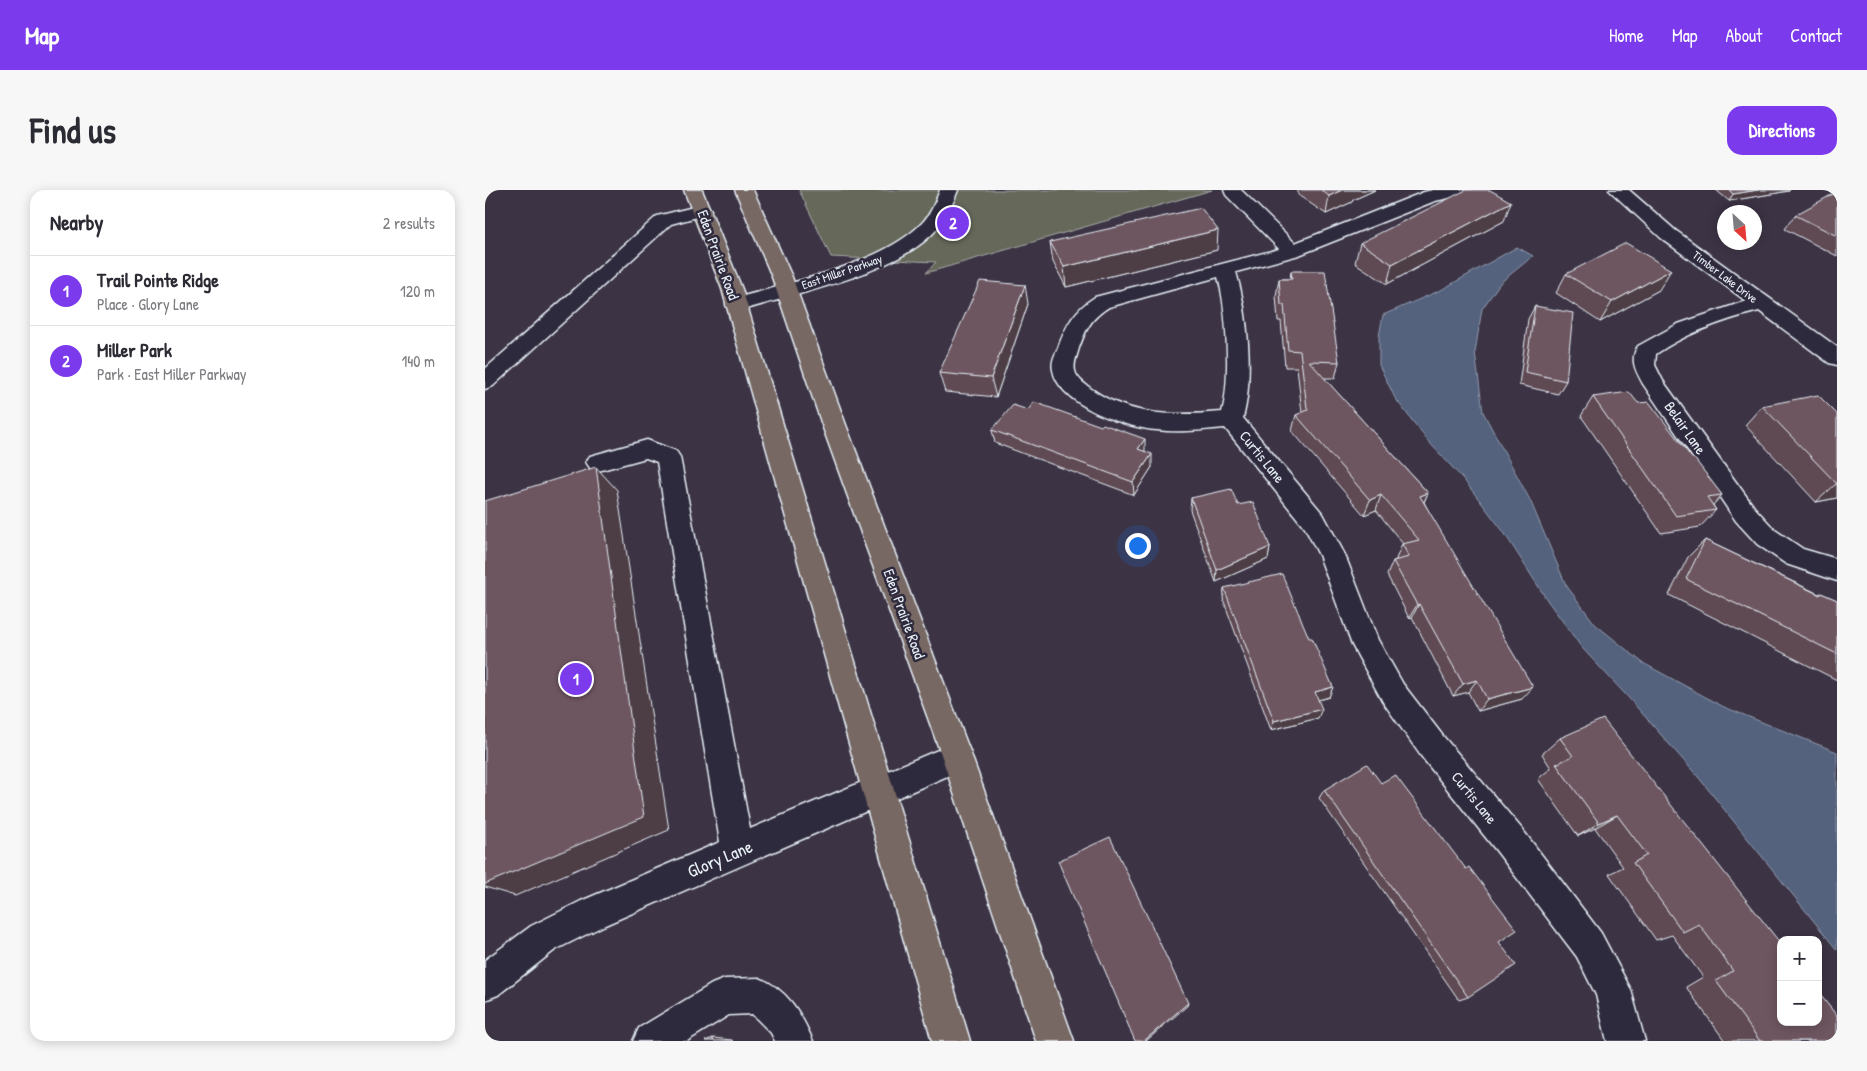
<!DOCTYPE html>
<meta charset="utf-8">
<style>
:root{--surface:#fff;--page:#f7f7f7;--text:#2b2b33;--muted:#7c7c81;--line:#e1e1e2;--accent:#7c3aed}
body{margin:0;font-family:"Patrick Hand",sans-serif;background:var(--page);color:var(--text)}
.controls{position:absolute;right:15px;bottom:15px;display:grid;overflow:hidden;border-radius:10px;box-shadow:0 2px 12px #0003}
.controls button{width:45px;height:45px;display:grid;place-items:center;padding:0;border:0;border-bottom:1px solid var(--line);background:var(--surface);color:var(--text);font:25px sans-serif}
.compass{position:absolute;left:1232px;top:15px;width:45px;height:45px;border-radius:50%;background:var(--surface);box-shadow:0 2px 12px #0003;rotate:154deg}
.you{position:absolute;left:652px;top:355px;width:18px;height:18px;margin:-12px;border:4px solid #fff;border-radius:50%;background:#1a73e8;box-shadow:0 0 0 8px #1a73e833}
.badge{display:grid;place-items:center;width:32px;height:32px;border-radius:50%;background:var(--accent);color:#fff;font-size:16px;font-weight:700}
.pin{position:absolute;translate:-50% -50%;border:2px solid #fff;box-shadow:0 1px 5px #0006}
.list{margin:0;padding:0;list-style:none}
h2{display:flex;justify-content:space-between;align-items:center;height:65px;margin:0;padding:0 20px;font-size:21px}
h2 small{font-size:16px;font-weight:400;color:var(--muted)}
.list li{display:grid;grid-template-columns:32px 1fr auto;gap:15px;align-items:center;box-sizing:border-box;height:70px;padding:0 20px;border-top:1px solid var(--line)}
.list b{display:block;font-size:19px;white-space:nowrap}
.list p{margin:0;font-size:16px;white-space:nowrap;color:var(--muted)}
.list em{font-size:16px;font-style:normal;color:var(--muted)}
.map{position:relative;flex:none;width:1352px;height:851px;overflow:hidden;border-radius:15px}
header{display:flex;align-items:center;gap:30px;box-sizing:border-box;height:70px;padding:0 25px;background:var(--accent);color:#fff}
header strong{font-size:24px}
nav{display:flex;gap:28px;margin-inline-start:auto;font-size:18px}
.intro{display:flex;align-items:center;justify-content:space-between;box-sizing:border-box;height:120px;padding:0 30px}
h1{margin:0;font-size:35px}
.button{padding:12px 22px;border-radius:15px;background:var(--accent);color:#fff;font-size:18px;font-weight:700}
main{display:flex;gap:30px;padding:0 30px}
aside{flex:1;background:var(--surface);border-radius:15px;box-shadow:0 2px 12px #0003}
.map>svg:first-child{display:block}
.green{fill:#66685a;stroke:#a7aca9}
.water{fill:#54627e;stroke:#8f9baf}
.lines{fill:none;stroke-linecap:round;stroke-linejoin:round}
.minor-casing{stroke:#e8f1f8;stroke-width:3}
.major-casing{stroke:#e8f1f8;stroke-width:3}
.minor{fill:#2f2a3d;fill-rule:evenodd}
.major{fill:#776864;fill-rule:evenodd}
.wall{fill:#5f4a53;stroke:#e8f1f8}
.shaded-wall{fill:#4d3c44;stroke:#e8f1f8}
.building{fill:#6e5661;stroke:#e8f1f8}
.labels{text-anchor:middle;stroke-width:5;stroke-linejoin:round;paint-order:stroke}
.far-street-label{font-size:12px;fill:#e8f1f8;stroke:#2f2a3d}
.street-label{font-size:15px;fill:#e8f1f8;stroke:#2f2a3d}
.near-street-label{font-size:18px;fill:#e8f1f8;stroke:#2f2a3d}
</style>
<header>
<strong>Map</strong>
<nav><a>Home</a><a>Map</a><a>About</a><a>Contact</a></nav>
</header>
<div class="intro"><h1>Find us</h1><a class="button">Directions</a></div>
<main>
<aside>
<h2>Nearby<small>2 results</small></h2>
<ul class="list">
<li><span class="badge">1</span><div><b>Trail Pointe Ridge</b><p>Place · Glory Lane</p></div><em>120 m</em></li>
<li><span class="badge">2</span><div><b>Miller Park</b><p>Park · East Miller Parkway</p></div><em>140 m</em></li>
</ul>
</aside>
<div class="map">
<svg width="1352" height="851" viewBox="0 0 1352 851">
<rect width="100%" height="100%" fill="#3c3344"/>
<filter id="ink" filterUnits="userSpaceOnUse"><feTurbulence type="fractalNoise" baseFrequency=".02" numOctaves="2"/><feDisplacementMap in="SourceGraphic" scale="10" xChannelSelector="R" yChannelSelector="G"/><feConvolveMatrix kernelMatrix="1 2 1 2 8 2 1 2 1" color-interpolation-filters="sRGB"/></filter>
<g filter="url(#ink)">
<path class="green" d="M314,0H727L441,83L451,72L346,67Z"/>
<path class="water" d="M1032,57L1048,66L1015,93L997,119L990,162L998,222L1045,310L1081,395L1110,434L1158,473L1239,517L1352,562V760L1214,588L1141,505L1097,458L1062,410L1018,341L979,290L942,250L910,208L894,175V146L898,125L956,100Z"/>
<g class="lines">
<g class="minor-casing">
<path id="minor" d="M455,0H473C467,15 462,28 451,40C415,82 311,104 258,120L251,121L244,120L241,115L244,110C299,94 397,75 437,33C446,24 450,12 455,0Z
M739,0H756L810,53L939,2L948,0H986L983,4L950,11L814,65L751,82C763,122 769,188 758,228L838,324L860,365L893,450L918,494L958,546L1037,639L1116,743L1146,800L1160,851H1122L1111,805L1092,767L1013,663L936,566L898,512L867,455L834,365L820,338L740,238C718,240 694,243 672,240C641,238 574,215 568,180C566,172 570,165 573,158C581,136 589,120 610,107L794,59L741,5ZM733,87C742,119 746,190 737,222C691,226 647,227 608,200C601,195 592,189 590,181C588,173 592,166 594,158C601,139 606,128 624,117Z
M1124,0H1144L1190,40L1352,157V175L1344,173L1274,121C1239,130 1201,143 1171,164L1170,175L1178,191L1269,317L1290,340L1318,359L1352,369V391L1301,374L1272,354L1251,331L1158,194C1151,181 1144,170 1153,156L1193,134L1261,111L1176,48Z
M217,15L223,16L226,20L223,24L186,34L8,196L0,199V179L172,26Z
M162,250L191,261L195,267L265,639L472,552L483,557L487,567L483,577L120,735L70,760L13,805L0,810V770L46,736L96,711L235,652L172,272L161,268L113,281L105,278L101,272L105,266Z
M274,788C303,800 316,823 328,851H290L286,843L267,824L244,825L202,851H148L154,838L227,794L240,789Z"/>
</g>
<g class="major-casing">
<path id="major" d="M199,0H217L257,99L485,851H447L237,99Z
M250,0H268L307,87L361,235L487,567L589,851H551L457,567L337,235L287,87Z"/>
</g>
<use href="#minor" class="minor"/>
<use href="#major" class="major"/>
</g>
<path class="wall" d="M813,0H890L868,10L867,12L841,24L813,5Z
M1231,0H1305L1304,1L1244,11Z
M1352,6V66L1300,39L1310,25Z
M1019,31L902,94L870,73L875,53Z
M565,52L732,60L581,97L568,72Z
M806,81L854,172L850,188H839L943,303L939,312L1037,509L993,521L983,502L968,506L927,427L924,428L902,385L908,371L911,370V369L917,354H918L891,320L879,325L807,241L811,225L817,223L812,177H800L796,131H793L791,106L794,89H805Z
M1081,84L1174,100L1115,132L1071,103Z
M543,114L511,207L460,202L454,183Z
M1050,116L1081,191L1073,204L1034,195L1043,129Z
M1108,207L1153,213L1207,268L1237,305L1228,315L1231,320L1215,337L1176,343L1096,226Z
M1277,216L1352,224V308L1331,312L1260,235Z
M507,240L660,262L667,277L649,305L510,253Z
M706,308L753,315L785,357L783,369L731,392L705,320Z
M1220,350L1334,404L1336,403L1352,410V490L1184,405L1203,367Z
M739,398L824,448L848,497L844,507L833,510V528L786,540L738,409Z
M1075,548L1352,851H1240L1201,797L1218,787L1187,745L1171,750L1124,684L1138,677L1110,638L1093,646L1053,589L1066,578L1057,564Z
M896,593L1014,752L983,807L974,810L834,608L839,600Z"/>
<path class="shaded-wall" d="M857,0H890L868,10L867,12L841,24L844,6Z
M1273,0H1305L1304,1L1244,11L1248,4Z
M1026,12L1019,31L902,94L907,74Z
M733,40L732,60L581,97L579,77Z
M1186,80L1174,100L1115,132L1127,112Z
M540,95L543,114L511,207L506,188Z
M660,249V262L653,259Z
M667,264V277L649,305L648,292Z
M111,277L132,300L184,640L30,706L0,697V694Z
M1351,294H1352V308L1331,312Z
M943,303L936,318L935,306Z
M896,305L891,320L879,325L885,310Z
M785,357L783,369L731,392L732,380Z
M934,414L927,427L924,428L932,415Z
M992,490L983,502L968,506L978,494Z
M848,497L844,507L826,512L830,502Z
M1048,497L1037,509L993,521L1002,509Z
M837,519L833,528L786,540L789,531Z
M1132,625L1110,638L1093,646L1114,633Z
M703,813L702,816L661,851H659Z
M228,848L247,850L248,851H228Z"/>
<path class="building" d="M836,0H857L844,6Z
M981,0H1005L1026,12L907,74L875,53Z
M1244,0H1273L1248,4Z
M1348,4L1352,6V46L1310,25Z
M716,18L733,40L579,77L565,52Z
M1141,53L1186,80L1127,112L1081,84Z
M806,81H840L854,172L824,171L943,303L935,306L1048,497L1002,509L992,490L978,494L934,414L932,415L908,371L924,367L917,354L934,350L896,305L885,310L811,225L823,220L822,218L815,161L803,160L799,115H796L794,89H807Z
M495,91L540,95L506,188L454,183Z
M1050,116L1088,123L1081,191L1040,182Z
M1144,202L1153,213L1164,212L1207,268H1209L1237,305L1222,307L1231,320L1191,326L1108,207Z
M1333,205L1352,224V294L1277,216Z
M549,212L616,236L618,234L660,249L653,259L667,264L648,292L507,240L528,215L543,220Z
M111,277L159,627L0,694V311Z
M746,299L753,315L768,312L785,357L732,380L706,308Z
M1220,350L1335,405L1336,403L1352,410V464L1201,389Z
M797,384L824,448H827L848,497L830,502L837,519L789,531L739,398Z
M1118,529L1296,754V832H1333V802L1352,826V851H1275L1231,791L1248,781L1214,734L1198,742L1148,673L1162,665L1132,625L1114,633L1071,574L1088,566L1075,548Z
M882,574L896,593L910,585L981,679L984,677L1032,740L1014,752L1031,775L983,807L839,600Z
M625,647L703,813L659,851H650L573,671Z
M228,848V851H220Z"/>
</g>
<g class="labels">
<g class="far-street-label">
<text transform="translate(357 82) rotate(-19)" y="4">East Miller Parkway</text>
<text transform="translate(1240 87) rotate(37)" y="4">Timber Lake Drive</text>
</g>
<g class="street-label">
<text transform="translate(233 65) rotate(70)" y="5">Eden Prairie Road</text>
<text transform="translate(1200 238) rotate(55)" y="5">Belair Lane</text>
<text transform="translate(777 267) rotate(51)" y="5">Curtis Lane</text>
<text transform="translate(419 424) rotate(70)" y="5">Eden Prairie Road</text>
<text transform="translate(989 608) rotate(51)" y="5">Curtis Lane</text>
</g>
<g class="near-street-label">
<text transform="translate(235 669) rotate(-23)" y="6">Glory Lane</text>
</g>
</g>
</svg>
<div class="controls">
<button>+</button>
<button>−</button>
</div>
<svg class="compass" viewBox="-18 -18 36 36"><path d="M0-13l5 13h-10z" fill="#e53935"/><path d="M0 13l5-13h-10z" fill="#7c7c81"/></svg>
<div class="you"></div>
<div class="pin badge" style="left:91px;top:489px">1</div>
<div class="pin badge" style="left:468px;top:33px">2</div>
</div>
</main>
